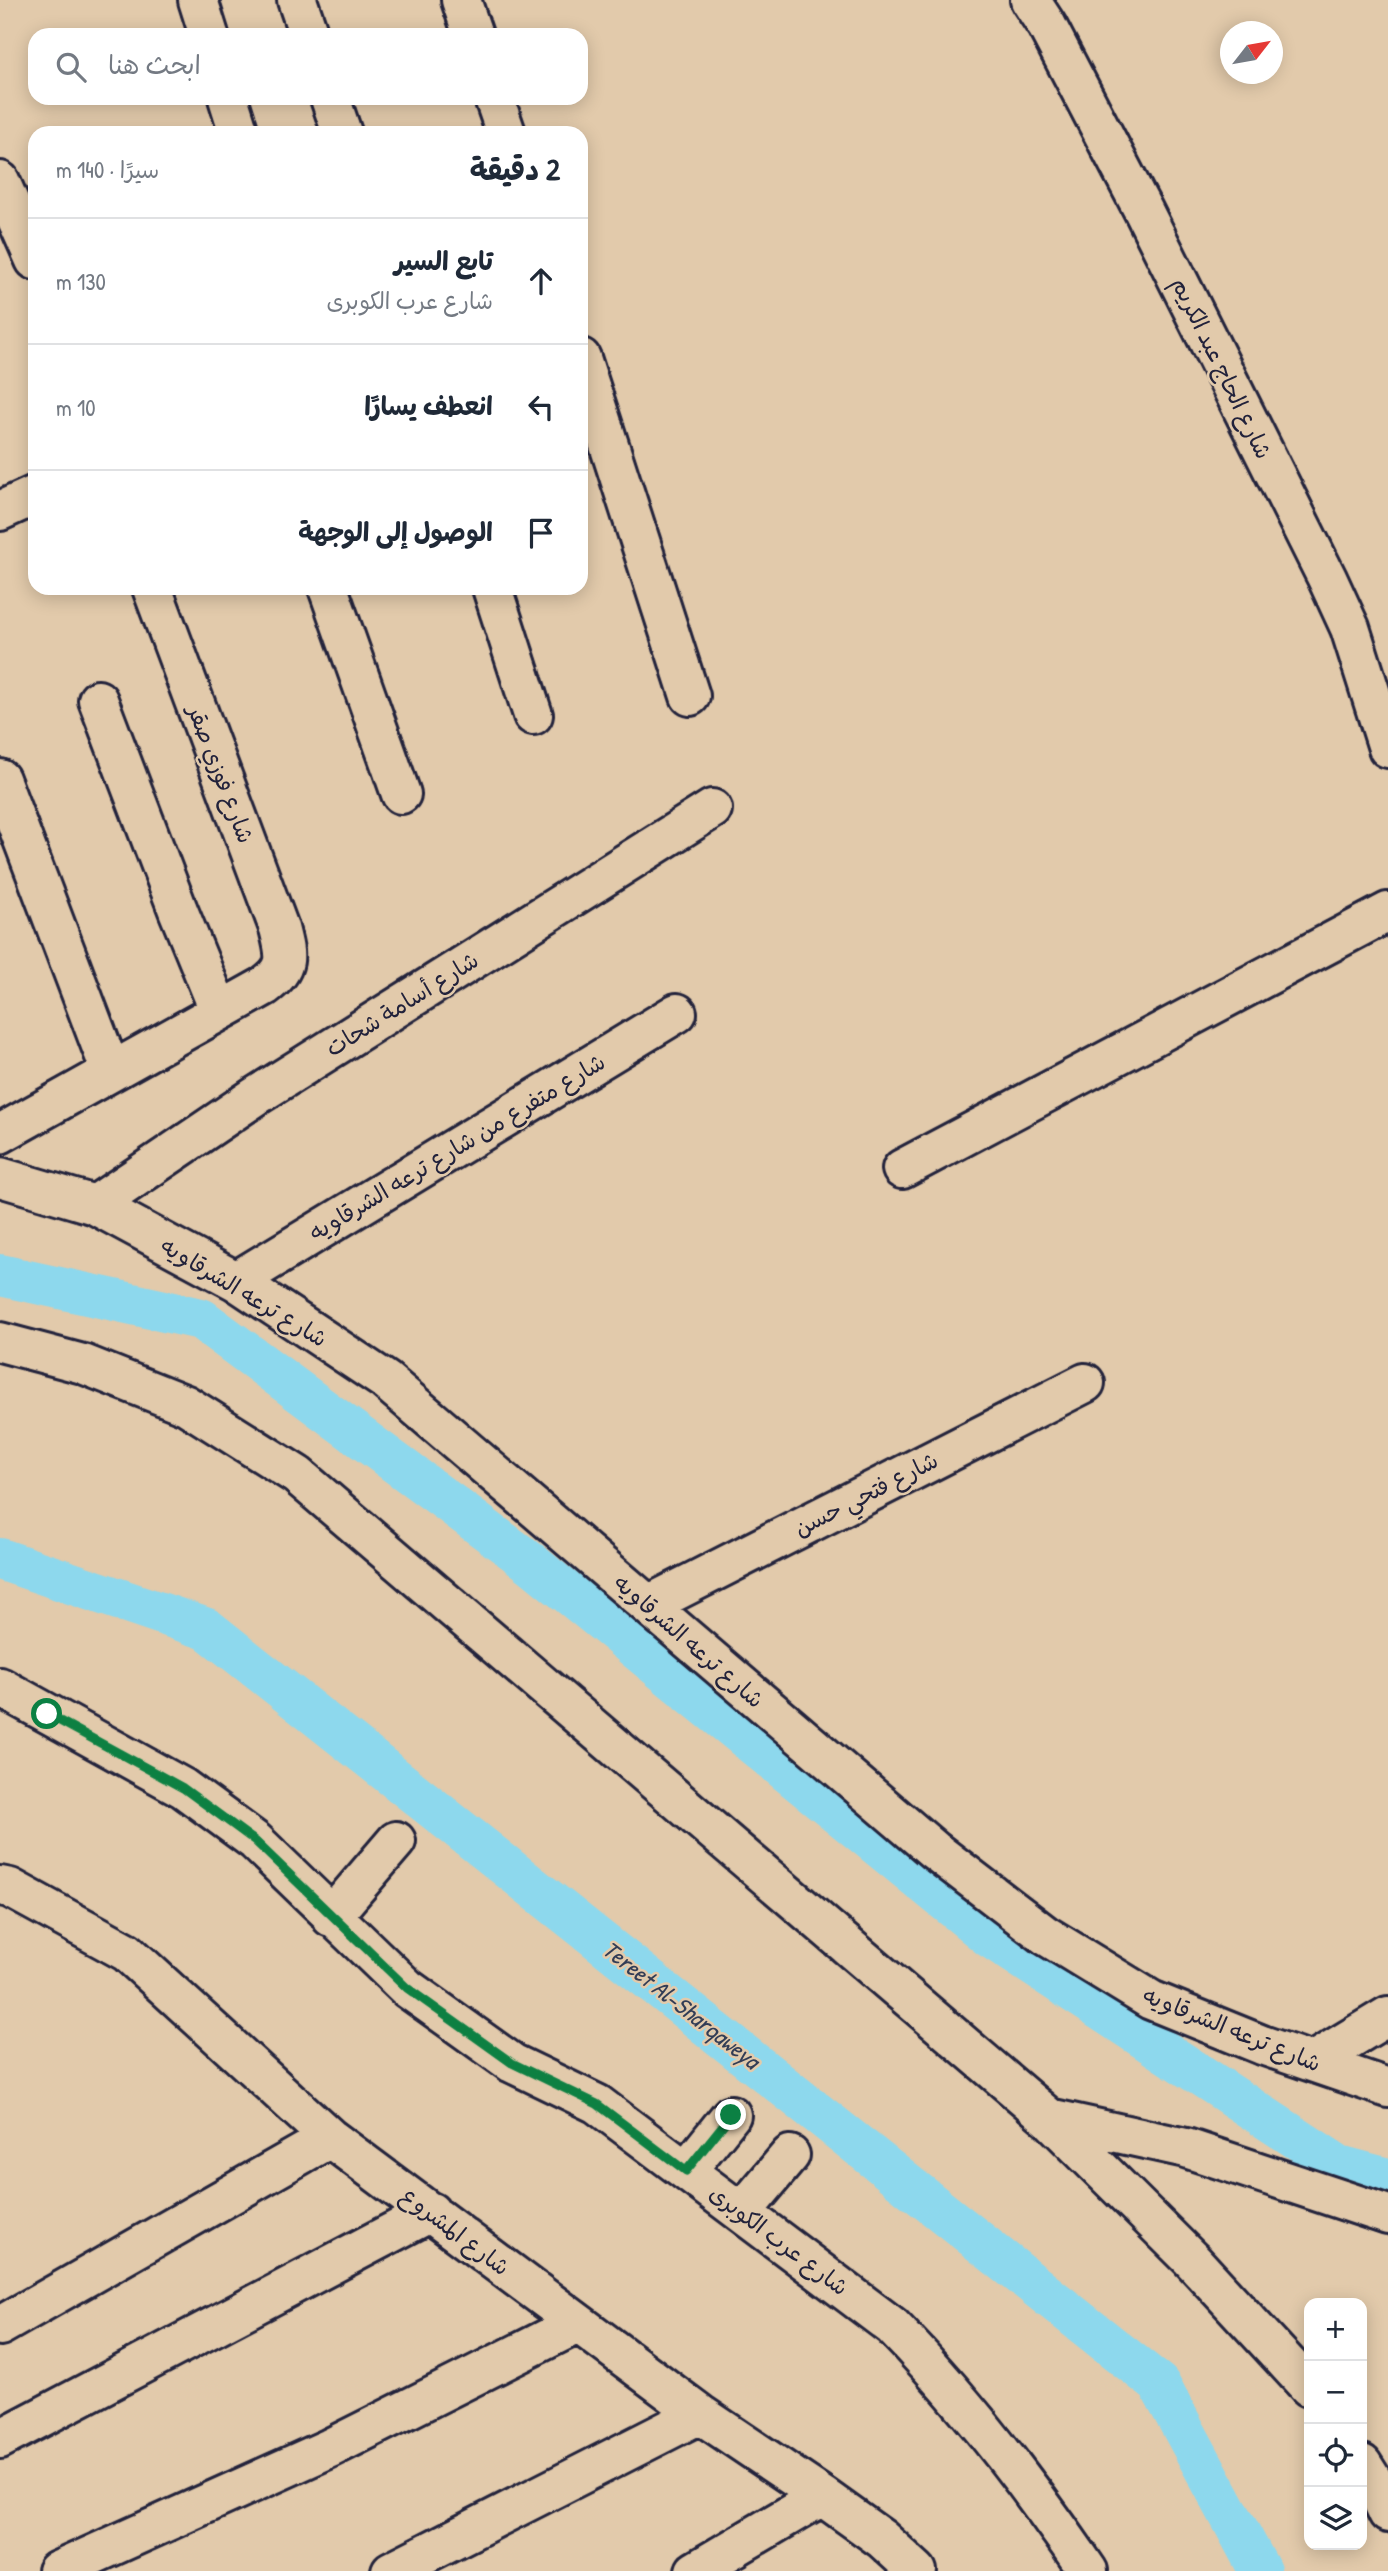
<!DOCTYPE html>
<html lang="ar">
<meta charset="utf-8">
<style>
:root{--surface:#fff;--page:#f2f2f3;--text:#1f2937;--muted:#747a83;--line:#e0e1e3}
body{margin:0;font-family:"Patrick Hand","Playpen Sans Arabic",sans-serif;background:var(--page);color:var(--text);direction:rtl}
.controls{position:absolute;right:21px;bottom:21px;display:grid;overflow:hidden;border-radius:14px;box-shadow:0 4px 18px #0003}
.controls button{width:63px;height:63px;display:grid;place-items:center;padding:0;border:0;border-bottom:2px solid var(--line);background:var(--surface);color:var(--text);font:35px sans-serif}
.compass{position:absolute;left:1220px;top:21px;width:63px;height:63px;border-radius:50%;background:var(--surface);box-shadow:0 4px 18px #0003;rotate:59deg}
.stop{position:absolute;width:21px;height:21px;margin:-16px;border:5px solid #0b8043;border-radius:50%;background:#fff}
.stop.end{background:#0b8043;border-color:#fff;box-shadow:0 2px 7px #0008}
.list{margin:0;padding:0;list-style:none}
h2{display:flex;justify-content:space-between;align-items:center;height:91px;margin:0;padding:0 28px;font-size:30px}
h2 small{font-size:23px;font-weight:400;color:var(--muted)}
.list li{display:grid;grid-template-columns:46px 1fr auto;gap:21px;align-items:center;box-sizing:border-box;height:126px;padding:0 28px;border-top:2px solid var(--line)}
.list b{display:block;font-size:26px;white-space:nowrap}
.list p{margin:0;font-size:23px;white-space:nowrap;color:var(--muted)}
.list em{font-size:23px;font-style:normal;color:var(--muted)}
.icon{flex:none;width:38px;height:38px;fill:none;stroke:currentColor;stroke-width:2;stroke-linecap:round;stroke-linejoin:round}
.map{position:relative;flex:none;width:1388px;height:2571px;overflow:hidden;direction:ltr}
.search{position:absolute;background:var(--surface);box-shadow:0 4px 18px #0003;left:28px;top:28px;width:560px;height:77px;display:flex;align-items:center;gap:18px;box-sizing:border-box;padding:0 24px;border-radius:21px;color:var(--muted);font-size:26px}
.panel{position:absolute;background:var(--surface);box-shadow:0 4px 18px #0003;left:28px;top:126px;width:560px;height:469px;border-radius:21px;direction:rtl}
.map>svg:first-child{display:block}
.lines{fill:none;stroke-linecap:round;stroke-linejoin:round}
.canal{stroke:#8dd8ed;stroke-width:42}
.minor-casing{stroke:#22223b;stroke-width:44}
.minor{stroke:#e2caab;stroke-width:38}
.route{stroke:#0b8043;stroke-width:9}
.labels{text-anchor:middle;stroke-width:5;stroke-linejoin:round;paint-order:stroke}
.street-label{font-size:23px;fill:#22223b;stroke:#e2caab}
.water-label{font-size:24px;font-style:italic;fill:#323d56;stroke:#e2caab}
</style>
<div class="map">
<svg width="1388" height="2571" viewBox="0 0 1388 2571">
<rect width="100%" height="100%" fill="#e2caab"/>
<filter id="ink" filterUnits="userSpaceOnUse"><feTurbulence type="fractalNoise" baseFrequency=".0143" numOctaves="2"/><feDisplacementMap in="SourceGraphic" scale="14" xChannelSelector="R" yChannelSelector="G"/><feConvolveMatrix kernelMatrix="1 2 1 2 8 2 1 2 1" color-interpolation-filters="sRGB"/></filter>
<g filter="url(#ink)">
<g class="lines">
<path class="canal" d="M0,1275L201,1319L531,1563L990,1937L1339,2166L1388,2179
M0,1559L207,1629L1159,2384L1260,2571"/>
<g class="minor-casing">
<path id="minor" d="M198,0L209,35
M297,0L309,35
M461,0L473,35
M1030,0L1047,26L1143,210L1327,578L1350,628L1388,748
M228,98L239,133
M330,98L342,133
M494,98L506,133
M0,181L35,260
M581,358L690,696
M0,511L35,495
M328,588L401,794
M492,588L533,715
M98,700L178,910L219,1010
M0,779L111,1072
M0,1134L265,986C290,968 286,956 279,928L152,588
M902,1169L1388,912
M0,1177L95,1205L236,1281L385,1380L934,1850L1045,1935L1151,2000L1262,2045L1388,2088
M95,1205L256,1096L712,809
M236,1281L677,1013
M0,1342L83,1364L186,1405L297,1475L1049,2118L1186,2148L1388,2215
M648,1605L1085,1383
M0,1687L183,1788L255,1841L407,1988L512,2063L597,2104L892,2326C965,2401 1029,2484 1088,2571
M0,1886L10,1888L127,1952L330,2138L700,2414L822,2496L882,2539L917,2571
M331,1917L396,1841
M1312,2062L1388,2016
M1049,2118L1191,2259L1309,2387
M686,2171L731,2115
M742,2212L790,2155
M0,2326L330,2138
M0,2439L431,2212
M1362,2464L1374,2483L1388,2513
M57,2571L330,2448L577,2324
M391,2571L700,2414
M695,2571L822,2496"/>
</g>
<use href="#minor" class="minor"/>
</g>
</g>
<g class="lines" filter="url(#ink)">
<path class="route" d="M47,1714L183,1788L255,1841L407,1988L512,2063L597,2104L686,2171L731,2115"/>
</g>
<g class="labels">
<g class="street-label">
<text transform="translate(1222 368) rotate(64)" y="8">شارع الحاج عبد الكريم</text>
<text transform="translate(221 774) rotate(69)" y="8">شارع فوزي صقر</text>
<text transform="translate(402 1004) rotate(-32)" y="8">شارع أسامة شحات</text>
<text transform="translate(457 1147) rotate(-31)" y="8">شارع متفرع من شارع ترعه الشرقاويه</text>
<text transform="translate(244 1292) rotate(31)" y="8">شارع ترعه الشرقاويه</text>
<text transform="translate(866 1494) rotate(-27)" y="8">شارع فتحي حسن</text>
<text transform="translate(689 1641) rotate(41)" y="8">شارع ترعه الشرقاويه</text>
<text transform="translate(1232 2029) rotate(22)" y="8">شارع ترعه الشرقاويه</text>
<text transform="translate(455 2231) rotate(37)" y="8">شارع المشروع</text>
<text transform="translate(779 2240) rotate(37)" y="8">شارع عرب الكوبرى</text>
</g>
<g class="water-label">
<text transform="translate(681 2005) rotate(38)" y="8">Tereet Al-Sharqaweya</text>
</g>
</g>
</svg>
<div class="controls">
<button>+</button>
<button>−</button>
<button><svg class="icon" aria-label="locate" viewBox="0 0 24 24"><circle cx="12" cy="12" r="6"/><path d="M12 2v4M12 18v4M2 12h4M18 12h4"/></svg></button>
<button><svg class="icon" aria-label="layers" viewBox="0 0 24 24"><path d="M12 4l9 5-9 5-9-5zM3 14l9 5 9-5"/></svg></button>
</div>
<svg class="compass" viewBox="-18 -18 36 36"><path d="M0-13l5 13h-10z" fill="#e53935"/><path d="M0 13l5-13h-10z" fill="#747a83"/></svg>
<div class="stop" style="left:47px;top:1714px"></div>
<div class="stop end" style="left:731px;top:2115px"></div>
<div class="search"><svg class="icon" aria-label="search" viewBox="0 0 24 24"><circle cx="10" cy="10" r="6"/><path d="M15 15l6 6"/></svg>ابحث هنا</div>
<section class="panel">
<h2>2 دقيقة<small>سيرًا · 140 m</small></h2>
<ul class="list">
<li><svg class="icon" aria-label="ahead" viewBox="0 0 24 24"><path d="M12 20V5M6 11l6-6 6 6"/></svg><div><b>تابع السير</b><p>شارع عرب الكوبرى</p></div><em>130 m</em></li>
<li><svg class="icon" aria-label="left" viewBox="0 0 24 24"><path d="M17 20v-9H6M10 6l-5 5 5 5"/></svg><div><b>انعطف يسارًا</b></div><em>10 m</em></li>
<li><svg class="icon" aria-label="arrive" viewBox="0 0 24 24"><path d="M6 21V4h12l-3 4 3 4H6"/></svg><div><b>الوصول إلى الوجهة</b></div></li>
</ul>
</section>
</div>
